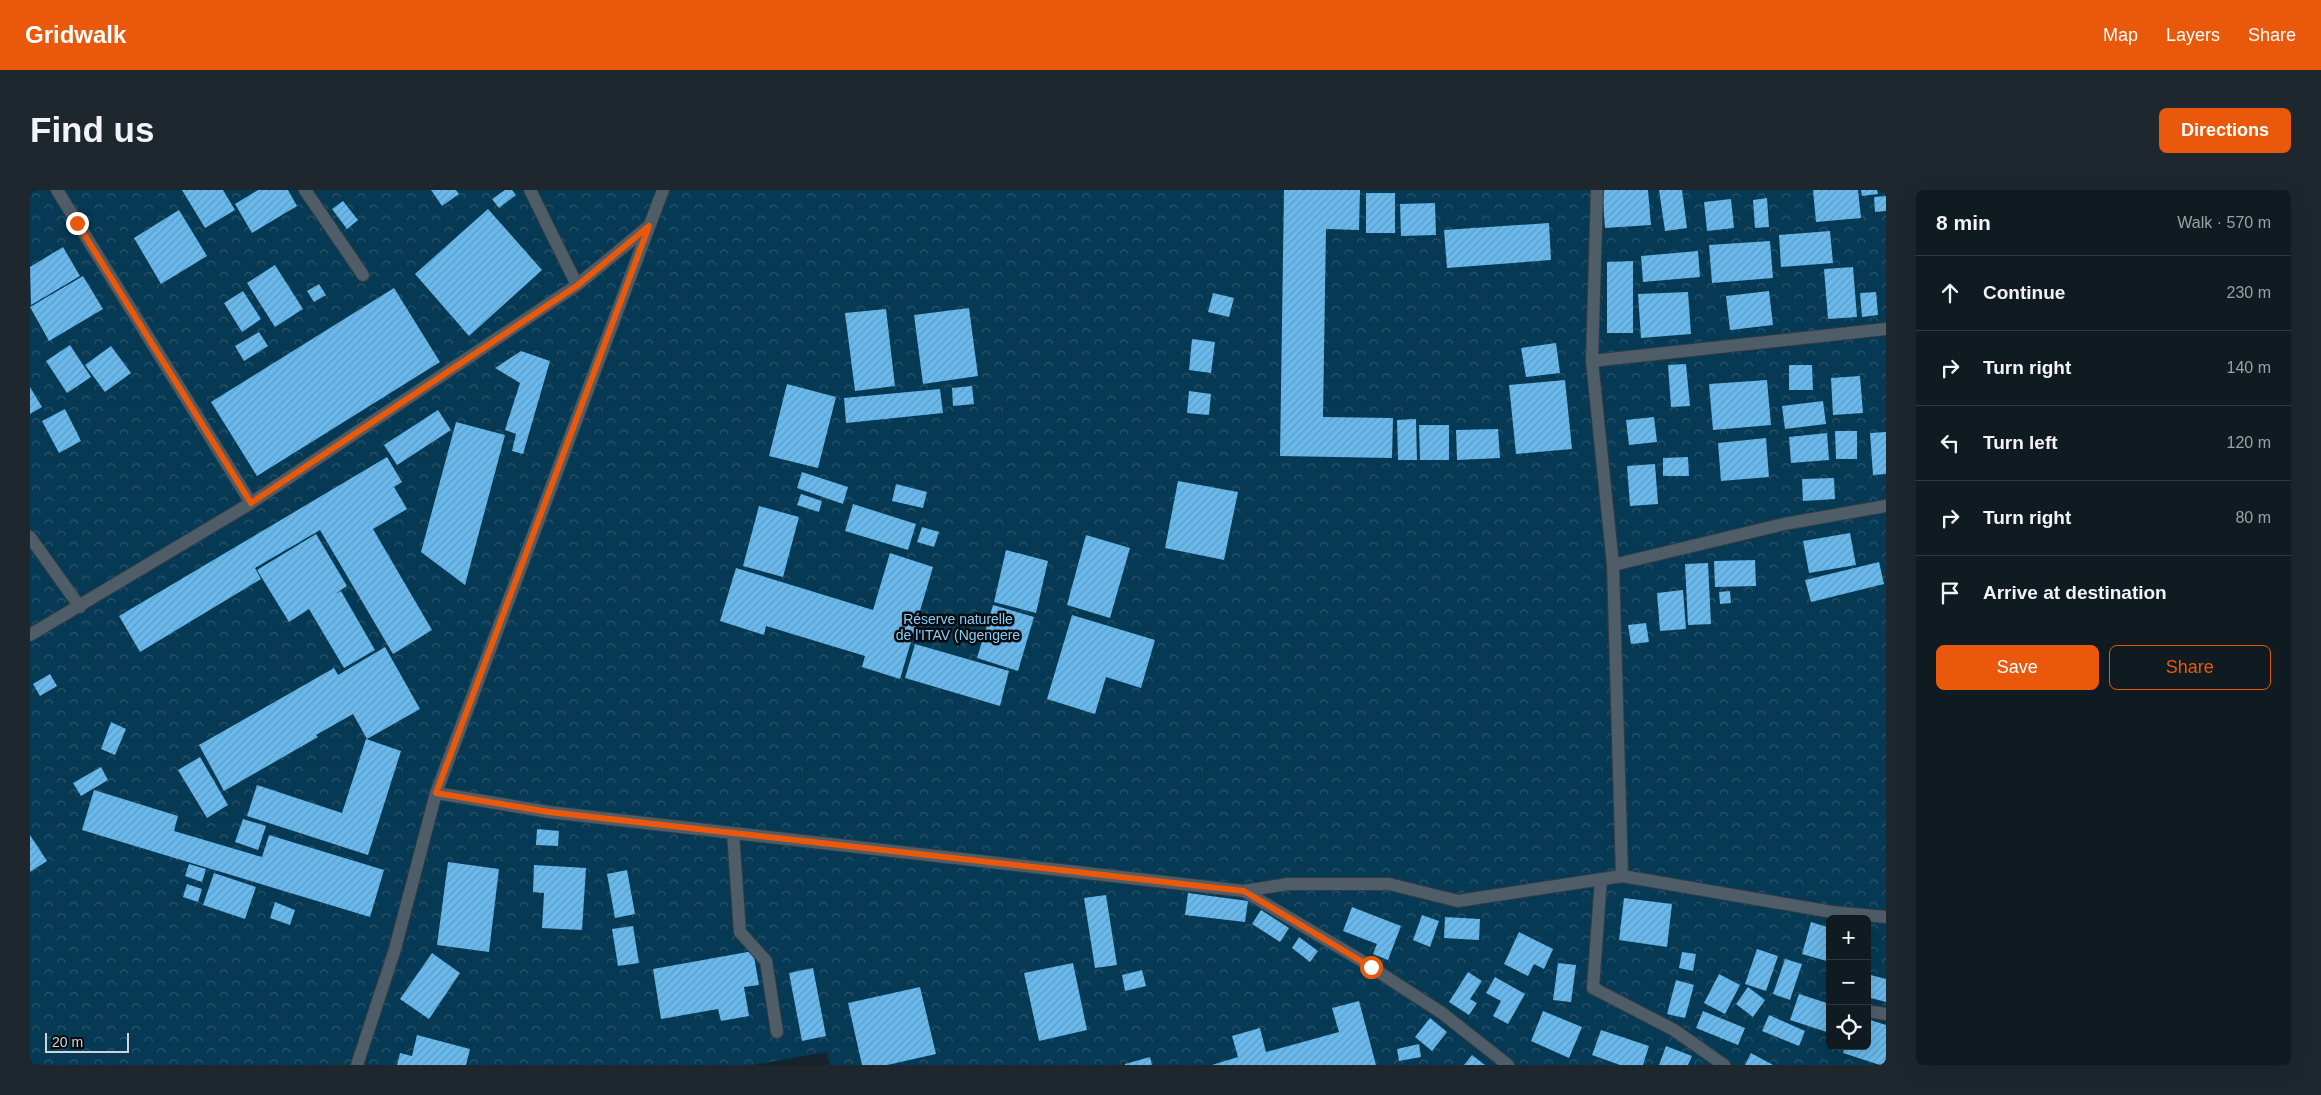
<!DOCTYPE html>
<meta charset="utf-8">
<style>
:root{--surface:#101a21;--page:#1e272e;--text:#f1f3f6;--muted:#9ca1a5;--line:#30383f;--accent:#ea580c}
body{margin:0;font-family:Helvetica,sans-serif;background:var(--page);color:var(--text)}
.controls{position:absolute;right:15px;bottom:15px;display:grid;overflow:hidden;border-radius:8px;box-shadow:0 5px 20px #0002}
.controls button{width:45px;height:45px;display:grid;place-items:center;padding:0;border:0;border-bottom:1px solid var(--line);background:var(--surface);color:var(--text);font:25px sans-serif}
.scale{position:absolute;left:15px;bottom:12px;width:84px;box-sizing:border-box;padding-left:5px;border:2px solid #cdd5db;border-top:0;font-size:14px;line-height:18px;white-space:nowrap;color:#cdd5db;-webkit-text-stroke:4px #070c10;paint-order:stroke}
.stop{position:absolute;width:15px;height:15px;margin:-11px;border:4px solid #ea580c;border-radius:50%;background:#fff}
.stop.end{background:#ea580c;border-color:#fff;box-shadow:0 1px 5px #0008}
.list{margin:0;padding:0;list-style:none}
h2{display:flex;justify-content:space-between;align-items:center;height:65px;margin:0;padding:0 20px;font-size:21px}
h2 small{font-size:16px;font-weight:400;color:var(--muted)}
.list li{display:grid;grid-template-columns:32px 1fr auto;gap:15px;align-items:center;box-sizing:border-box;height:75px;padding:0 20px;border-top:1px solid var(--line)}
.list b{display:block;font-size:19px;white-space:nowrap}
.list em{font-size:16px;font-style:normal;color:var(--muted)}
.actions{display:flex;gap:10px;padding:15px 20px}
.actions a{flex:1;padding:11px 0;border:1px solid var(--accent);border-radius:8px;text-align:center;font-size:18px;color:var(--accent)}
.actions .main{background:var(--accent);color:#fff}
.icon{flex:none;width:28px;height:28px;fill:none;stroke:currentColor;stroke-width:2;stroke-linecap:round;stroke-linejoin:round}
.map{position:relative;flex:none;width:1856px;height:875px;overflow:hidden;border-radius:8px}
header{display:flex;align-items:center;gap:30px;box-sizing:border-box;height:70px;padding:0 25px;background:var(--accent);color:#fff}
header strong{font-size:24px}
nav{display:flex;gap:28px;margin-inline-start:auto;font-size:18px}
.intro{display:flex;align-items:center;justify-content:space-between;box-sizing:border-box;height:120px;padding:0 30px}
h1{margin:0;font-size:35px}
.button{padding:12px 22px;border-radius:8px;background:var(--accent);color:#fff;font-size:18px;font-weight:700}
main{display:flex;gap:30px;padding:0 30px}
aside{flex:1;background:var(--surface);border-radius:8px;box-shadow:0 5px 20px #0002}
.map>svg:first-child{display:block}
.park{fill:url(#park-crowns);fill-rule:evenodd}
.building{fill:url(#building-hatch)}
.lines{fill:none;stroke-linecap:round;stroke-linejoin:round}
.lane-casing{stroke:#333c44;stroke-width:14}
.street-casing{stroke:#333c44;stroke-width:14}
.secondary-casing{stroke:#333c44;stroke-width:14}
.lane{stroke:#4e5d67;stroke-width:12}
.street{stroke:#4e5d67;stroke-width:12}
.secondary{stroke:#4e5d67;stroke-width:12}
.route{stroke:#ea580c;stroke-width:6}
.labels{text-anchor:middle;stroke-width:5;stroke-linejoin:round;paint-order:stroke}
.park-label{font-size:14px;fill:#8fcaf2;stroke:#070c10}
</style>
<header>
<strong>Gridwalk</strong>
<nav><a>Map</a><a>Layers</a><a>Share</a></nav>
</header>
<div class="intro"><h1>Find us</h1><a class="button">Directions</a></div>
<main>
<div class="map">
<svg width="1856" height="875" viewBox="0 0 1856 875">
<defs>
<pattern id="park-crowns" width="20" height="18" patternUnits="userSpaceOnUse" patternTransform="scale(1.25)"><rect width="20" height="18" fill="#063953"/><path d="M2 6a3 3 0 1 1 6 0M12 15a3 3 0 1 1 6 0" fill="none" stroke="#29556b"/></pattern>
<pattern id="building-hatch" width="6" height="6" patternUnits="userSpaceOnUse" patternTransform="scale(1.25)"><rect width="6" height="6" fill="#69b9ec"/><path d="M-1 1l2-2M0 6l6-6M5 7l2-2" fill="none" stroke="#5e9bc2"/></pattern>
</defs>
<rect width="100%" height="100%" fill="#16232c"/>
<path class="park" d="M0,0H1856V875H800L797,862L723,875H0ZM1800,729H1837V856H1800Z"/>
<path class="building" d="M152,0H193L205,20L175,38Z
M228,0H258L267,16L222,43L205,14Z
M401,0H426L429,4L412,16Z
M475,0H482L486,5L469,18L462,9Z
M1254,0H1330L1329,40L1296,39L1293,227L1363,228L1362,268L1250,266Z
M1572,0H1618L1621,35L1575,38Z
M1629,0H1652L1657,38L1635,41Z
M1783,0H1828L1831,28L1786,32Z
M1831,0H1847L1848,4L1832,6Z
M1336,3H1365V43H1336Z
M1856,6V21L1845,22L1844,7Z
M1737,8L1739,37L1725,38L1723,10Z
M1701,9L1704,38L1677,41L1674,12Z
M313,11L328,30L317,39L302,19Z
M1405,13L1406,45L1371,46L1370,14Z
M458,19L512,80L439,146L385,84Z
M149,20L177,66L131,94L104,48Z
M1519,33L1521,70L1417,78L1414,40Z
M1800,41L1803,73L1751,77L1749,45Z
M1740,51L1743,88L1682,93L1679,55Z
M33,57L50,86L1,115L0,77Z
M1668,61L1670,87L1613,92L1611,66Z
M1603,71V143H1577V72Z
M245,75L273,119L245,137L217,93Z
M1823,77L1827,127L1798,129L1794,79Z
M53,86L73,119L19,151L0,117Z
M289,94L296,105L284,112L277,101Z
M364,98L410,172L227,286L181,212Z
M213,101L231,129L212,142L194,113Z
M1739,101L1743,135L1700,140L1696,106Z
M1658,102L1661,144L1611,148L1608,104Z
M1846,102L1848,125L1832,127L1830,103Z
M1183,103L1204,108L1199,127L1178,122Z
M939,118L948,186L893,194L884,125Z
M856,119L865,196L825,201L815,123Z
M229,142L238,156L214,171L205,156Z
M1162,149L1185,152L1181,183L1159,180Z
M1526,153L1530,183L1496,187L1491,158Z
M40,155L61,187L37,203L16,171Z
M81,156L101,183L75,202L55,175Z
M491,161L520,171L493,264L482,261L486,244L475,240L490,193L465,178Z
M1656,174L1660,216L1641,217L1638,175Z
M1759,175H1782L1783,200H1759Z
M1830,186L1833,223L1803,225L1801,188Z
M1535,190L1542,259L1486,264L1479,195Z
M1737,190L1741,235L1683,240L1679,194Z
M757,194L806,207L788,278L739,266Z
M942,196L944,214L923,216L922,198Z
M0,197L12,217L0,224Z
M910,199L913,223L816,233L814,208Z
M1159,201L1181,204L1179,225L1157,223Z
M1793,211L1796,234L1755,239L1752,216Z
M35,219L51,251L29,263L12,231Z
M408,220L421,240L367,275L354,255Z
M1624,227L1627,252L1599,255L1596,230Z
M1386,229L1387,270H1368L1367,230Z
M426,232L475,245L435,395L391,362Z
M1389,235H1419V270H1390Z
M1468,239L1470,268L1427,270L1426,240Z
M1805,241H1827V269H1806Z
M1856,242V284L1843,285L1840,243Z
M1797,243L1799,270L1761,273L1759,247Z
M1736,248L1739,287L1691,291L1688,253Z
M357,267L372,292L364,297L377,319L343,339L402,440L363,464L290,340L225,378L231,389L110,462L89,426Z
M1658,267L1659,286H1633V268Z
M1625,274L1628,314L1600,316L1597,276Z
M772,282L818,297L813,314L767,298Z
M1804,288L1805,309L1773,311L1772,289Z
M1148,291L1208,302L1194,370L1135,358Z
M866,294L897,302L893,318L862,311Z
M771,304L792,311L789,322L767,315Z
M823,314L886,334L878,360L815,341Z
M729,316L769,327L753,387L713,376Z
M892,337L909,342L904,357L887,352Z
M1820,343L1826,375L1779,383L1773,351Z
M286,344L317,396L305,404L311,401L345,460L314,478L279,419L259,432L227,380Z
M1056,345L1100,358L1080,428L1037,415Z
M976,360L1018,371L1006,423L964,412Z
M860,363L903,377L870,489L832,477L835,466L736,436L734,445L690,431L706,378L843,420Z
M1725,370L1726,396L1685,397L1684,371Z
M1849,372L1854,394L1781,412L1775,390Z
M1678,373L1681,434L1658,435L1655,374Z
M1653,400L1656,439L1630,441L1627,403Z
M1700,401L1701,413L1690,414L1689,402Z
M963,415L1004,427L988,481L947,468Z
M1042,425L1125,450L1111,498L1076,487L1065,524L1017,509Z
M1616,433L1619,452L1601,454L1598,435Z
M885,454L979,481L970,516L875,488Z
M355,457L390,519L337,549L323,524L286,545L288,547L194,601L169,555L304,478L308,485Z
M20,484L27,496L10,506L3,494Z
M81,532L96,539L85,565L71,559Z
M336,549L371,561L338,665L217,626L227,595L312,623Z
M170,567L198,615L177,628L148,580Z
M71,577L78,590L51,606L43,593Z
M64,600L148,626L144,641L232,667L239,645L354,680L340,727L52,640Z
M213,629L236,636L228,660L205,652Z
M507,639L529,641L528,656L506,655Z
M0,645L17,671L0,682Z
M418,672L469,679L459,762L407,755Z
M159,674L176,679L172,692L155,686Z
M504,675L556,678L552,740L512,738L514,703L503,702Z
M597,680L605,724L585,728L577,684Z
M184,683L226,697L215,729L173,715Z
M157,694L172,699L168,712L153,707Z
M1158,703L1218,711L1215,732L1155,725Z
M1076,705L1087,775L1065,778L1054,708Z
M1594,708L1642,714L1637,757L1589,750Z
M245,712L265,720L260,735L240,728Z
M1322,717L1371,736L1358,770L1343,764L1347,754L1313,741Z
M1231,720L1259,738L1250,752L1222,734Z
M1392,725L1409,731L1400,757L1383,750Z
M1415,727L1450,729L1449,750L1414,748Z
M1781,732L1800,738V772L1772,764Z
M603,736L609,773L588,776L582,739Z
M1489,742L1523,759L1514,779L1504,774L1498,786L1474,774Z
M1269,747L1288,761L1280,772L1262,758Z
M1727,759L1748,766L1736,801L1715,794Z
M723,761L729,795L714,797L719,826L691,831L688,819L631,829L623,779Z
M1652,762L1666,764L1663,781L1649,778Z
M402,763L430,783L399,829L370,809Z
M1755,769L1772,774L1760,810L1743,804Z
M1043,773L1057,840L1009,851L994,783Z
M1528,773L1546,775L1541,812L1523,810Z
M783,778L796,846L772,851L759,783Z
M1112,780L1116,796L1095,801L1092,785Z
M1438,782L1452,791L1440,809L1447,813L1439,825L1419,812Z
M1689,784L1710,795L1695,824L1674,813Z
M1837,784L1856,789V812L1837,807Z
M1465,787L1495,804L1478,834L1463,826L1471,811L1456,803Z
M1646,790L1664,795L1655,828L1637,824Z
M890,797L906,864L857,875H832L818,813Z
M1718,797L1735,810L1723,827L1706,814Z
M1769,804L1800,814V843L1760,830Z
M1329,811L1346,875H1182L1208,867L1202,846L1230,838L1236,862L1309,842L1302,818Z
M1513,821L1552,837L1539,868L1501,851Z
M1673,821L1715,838L1708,855L1666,838Z
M1739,825L1775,841L1769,856L1732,841Z
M1400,828L1417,842L1402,861L1385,847Z
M1837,829L1856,835V875H1850L1813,863L1815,856H1837Z
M1571,840L1619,856L1613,875H1590L1562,865Z
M387,845L440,859L436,875H367L370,863L382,866Z
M1389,854L1391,867L1369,871L1367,859Z
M1636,856L1662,866L1658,875H1629Z
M1721,863L1743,875H1715Z
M1442,865L1455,875H1434Z
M1120,867L1122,875H1095V874Z"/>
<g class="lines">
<g class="lane-casing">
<path id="lane" d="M703,643L710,742L736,771L747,842"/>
</g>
<g class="street-casing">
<path id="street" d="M27,0L221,313
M275,0L333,85
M500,0L547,95
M1567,0L1562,171L1583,375L1592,686
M1562,171L1856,139
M0,347L50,417
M1583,375L1754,334L1856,316
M0,445L221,313L547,95L619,36
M406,603L519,622L1214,701L1258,694H1359L1428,711L1592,686L1802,722L1856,727
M1571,689L1563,798L1644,840L1694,875
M1214,701L1327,768L1412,823L1478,875
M1837,821L1856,824"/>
</g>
<g class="secondary-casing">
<path id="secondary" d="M327,875L365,759L406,603L633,0"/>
</g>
<use href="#lane" class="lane"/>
<use href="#street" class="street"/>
<use href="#secondary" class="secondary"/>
</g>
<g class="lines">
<path class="route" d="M47,33L221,313L548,95L619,36L406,603L519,622L1214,701L1341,777"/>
</g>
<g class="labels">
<g class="park-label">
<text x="928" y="434">Réserve naturelle<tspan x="928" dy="16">de l'ITAV (Ngengere</tspan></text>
</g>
</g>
</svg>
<div class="controls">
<button>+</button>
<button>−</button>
<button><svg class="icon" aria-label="locate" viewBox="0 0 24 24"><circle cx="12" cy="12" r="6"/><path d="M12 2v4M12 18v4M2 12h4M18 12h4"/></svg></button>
</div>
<div class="scale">20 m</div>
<div class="stop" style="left:1341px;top:777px"></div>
<div class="stop end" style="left:47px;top:33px"></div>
</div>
<aside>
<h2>8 min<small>Walk · 570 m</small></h2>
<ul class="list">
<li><svg class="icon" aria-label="ahead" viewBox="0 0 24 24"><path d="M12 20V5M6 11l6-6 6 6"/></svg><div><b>Continue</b></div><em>230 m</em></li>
<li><svg class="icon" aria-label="right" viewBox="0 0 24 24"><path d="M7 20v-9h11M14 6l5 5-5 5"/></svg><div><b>Turn right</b></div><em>140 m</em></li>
<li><svg class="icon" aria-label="left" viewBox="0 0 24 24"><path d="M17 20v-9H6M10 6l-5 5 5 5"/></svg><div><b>Turn left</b></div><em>120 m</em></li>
<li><svg class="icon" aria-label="right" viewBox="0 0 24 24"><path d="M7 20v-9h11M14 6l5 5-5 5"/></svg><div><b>Turn right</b></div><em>80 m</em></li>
<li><svg class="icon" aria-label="arrive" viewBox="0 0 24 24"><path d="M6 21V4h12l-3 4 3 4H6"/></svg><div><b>Arrive at destination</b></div></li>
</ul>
<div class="actions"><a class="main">Save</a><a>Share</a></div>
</aside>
</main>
